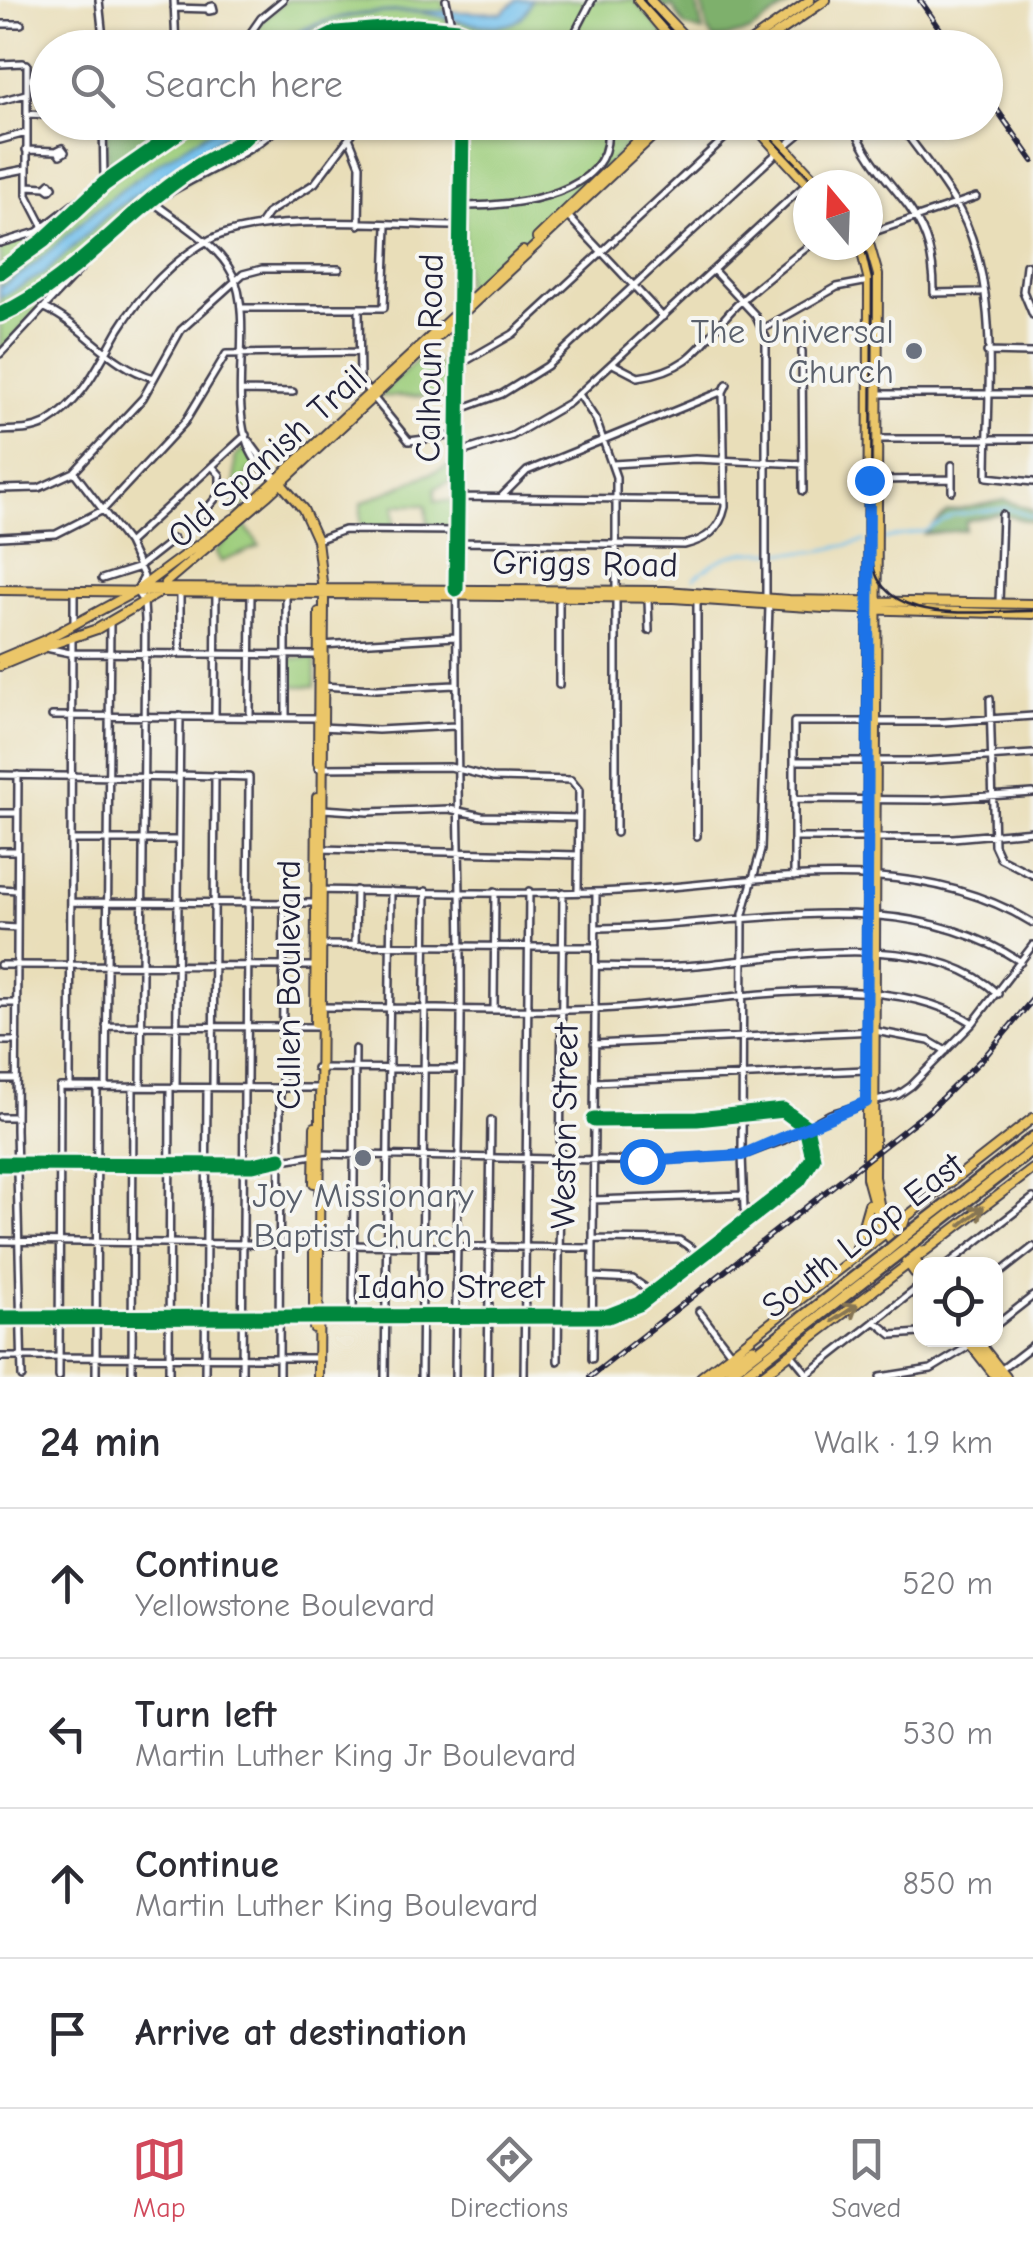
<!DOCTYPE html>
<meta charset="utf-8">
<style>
:root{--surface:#fff;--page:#f7f7f7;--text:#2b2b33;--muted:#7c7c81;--line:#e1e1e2;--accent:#d1495b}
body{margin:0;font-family:"Comic Neue",sans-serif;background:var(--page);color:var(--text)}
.controls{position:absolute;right:30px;bottom:30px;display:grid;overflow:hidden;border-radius:20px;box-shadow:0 2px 8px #0004}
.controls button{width:90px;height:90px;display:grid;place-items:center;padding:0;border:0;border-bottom:2px solid var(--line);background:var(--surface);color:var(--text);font:50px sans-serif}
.compass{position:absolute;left:793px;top:170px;width:90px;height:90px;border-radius:50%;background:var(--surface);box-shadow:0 2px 8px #0004;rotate:341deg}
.stop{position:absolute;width:30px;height:30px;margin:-22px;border:8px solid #1a73e8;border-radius:50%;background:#fff}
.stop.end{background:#1a73e8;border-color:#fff;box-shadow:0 2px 10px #0008}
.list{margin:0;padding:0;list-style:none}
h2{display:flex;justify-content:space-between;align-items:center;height:130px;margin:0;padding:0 40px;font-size:42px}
h2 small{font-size:32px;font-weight:400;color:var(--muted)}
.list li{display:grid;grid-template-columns:65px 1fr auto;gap:30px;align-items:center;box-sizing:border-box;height:150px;padding:0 40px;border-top:2px solid var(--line)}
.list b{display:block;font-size:38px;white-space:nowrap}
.list p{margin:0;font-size:32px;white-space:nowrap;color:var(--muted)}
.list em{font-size:32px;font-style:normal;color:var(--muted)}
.icon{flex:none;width:55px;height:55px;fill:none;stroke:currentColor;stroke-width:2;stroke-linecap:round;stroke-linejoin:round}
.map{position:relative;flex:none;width:1033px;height:1377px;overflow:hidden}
.search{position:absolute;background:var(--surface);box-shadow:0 2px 8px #0004;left:30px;right:30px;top:30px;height:110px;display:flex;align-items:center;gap:25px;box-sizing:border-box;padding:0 35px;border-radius:55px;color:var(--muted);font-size:38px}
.sheet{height:730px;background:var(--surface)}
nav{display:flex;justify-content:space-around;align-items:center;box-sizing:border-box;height:140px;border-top:2px solid var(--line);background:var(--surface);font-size:28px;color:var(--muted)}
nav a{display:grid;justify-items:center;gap:5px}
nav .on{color:var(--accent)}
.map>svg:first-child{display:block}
.green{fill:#9dcd7c;stroke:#60785c;stroke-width:2.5}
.forest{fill:#7eb06c;stroke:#506954;stroke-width:2.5}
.water{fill:#72c0ec;stroke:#4a7194;stroke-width:2.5}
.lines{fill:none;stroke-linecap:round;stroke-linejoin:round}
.stream{stroke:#72c0ec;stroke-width:2.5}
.major-tunnel{stroke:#c1b8a0;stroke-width:8;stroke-dasharray:8 4;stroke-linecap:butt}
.minor-casing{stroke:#403e4e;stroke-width:10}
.major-casing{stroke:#403e4e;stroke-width:12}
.highway-casing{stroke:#403e4e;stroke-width:14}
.minor{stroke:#fff;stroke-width:5}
.major{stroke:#ebc669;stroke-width:8}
.highway{stroke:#ebc669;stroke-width:9}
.tram{stroke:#22223b;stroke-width:2.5}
.rail-casing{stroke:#22223b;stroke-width:6}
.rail{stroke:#f6f6f2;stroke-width:2.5;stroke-dasharray:8;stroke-linecap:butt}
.highway-bridge-casing{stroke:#403e4e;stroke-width:14;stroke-linecap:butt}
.highway-bridge{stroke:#ebc669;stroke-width:9}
.cycleway-casing{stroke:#f6f6f2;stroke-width:21}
.cycleway{stroke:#00873e;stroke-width:15}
.oneway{stroke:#867452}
.route{stroke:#1a73e8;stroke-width:12}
.worship-dot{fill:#6b7280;stroke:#f6f6f2;stroke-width:4}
.labels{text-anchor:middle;stroke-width:8;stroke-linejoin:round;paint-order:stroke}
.worship-label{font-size:35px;fill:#5b616d;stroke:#f6f6f2;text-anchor:end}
.street-label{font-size:35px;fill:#22223b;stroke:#f6f6f2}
</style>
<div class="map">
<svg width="1033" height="1377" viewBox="0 0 1033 1377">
<rect width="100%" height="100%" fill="#f6f6f2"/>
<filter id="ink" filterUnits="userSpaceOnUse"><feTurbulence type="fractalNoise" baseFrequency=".01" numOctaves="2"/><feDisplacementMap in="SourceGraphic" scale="20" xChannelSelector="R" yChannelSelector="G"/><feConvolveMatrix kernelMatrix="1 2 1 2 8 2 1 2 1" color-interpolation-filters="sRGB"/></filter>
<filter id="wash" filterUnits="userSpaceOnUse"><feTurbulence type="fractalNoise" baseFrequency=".0048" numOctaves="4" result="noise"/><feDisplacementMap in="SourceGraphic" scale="40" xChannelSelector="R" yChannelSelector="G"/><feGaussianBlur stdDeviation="2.25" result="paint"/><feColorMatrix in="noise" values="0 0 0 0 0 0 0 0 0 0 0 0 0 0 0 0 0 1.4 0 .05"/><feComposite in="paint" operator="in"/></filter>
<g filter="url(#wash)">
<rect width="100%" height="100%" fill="#e9deb9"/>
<path class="green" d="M287,0H443L448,28L365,33L331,47L242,48L264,19Z
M531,0H634L675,47H460L457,20C484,24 520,37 531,0Z
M185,123H278C252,155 181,178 142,209C90,250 46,304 0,351V246L42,231Z
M464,123H652L465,299Z
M423,355L435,368L442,362H456L455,397L378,396Z
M246,447L258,463L247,473V503L235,513V457Z
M455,463L454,480L435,488V501H454L453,527L428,528L426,505H395L394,528H361V503Z
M243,523L260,546L221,562L215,551Z
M289,658H315V686H289Z"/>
<path class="forest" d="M657,0H696L703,32L685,27L672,6L666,9Z
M701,0H797L749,32L714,40L708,32Z
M107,123H156V137L121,160L107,161Z
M1005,500L1033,510V522L998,514L966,521L965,530L925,534L947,512Z"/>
<path class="water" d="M517,0H531C518,51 446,12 413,12C385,12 347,13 321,24C302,31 295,47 275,48C327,0 429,12 502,13Z
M224,123H242L110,213L45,273L0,298V287C40,265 67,233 102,205C141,174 181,147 224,123Z"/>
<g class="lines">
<path class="stream" d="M882,539L925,531L954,515L1006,508L1033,517
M694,578C737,540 758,556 808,552C826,551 846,545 864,541"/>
</g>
</g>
<g filter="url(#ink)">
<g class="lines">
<path class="major-tunnel" d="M135,598L156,584"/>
<g class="minor-casing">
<path id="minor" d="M99,0L104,48
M174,0L176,48
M446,0L456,48
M213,6L214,10L209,11V7Z
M174,8L208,9
M0,24H21
M240,48L261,18L283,0
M335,48C373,25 446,25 484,48
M567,48L592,0
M854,48L866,40
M0,64L23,63
M27,64V195L43,226
M27,79H48
M0,101L26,94
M27,114L48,115
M103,122L104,178
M852,122C882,197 935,202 934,293L981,292
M898,122C918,151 943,180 960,211C1001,288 987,393 987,477L1033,482
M0,140L26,133
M350,140L360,165L359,225
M784,147L814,122
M62,148L65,152L60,155L58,150Z
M26,150L58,151
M0,174L26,169
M50,183L53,187L50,190L46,187Z
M27,186L46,187
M154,203C180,223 219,245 233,275C259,331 212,445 277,479
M462,206C512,207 621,195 606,122
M566,214L663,317
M259,226L268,213L315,183L361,122
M868,234L976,197
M0,243L37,232L181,122
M1026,265L1023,291L1033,315
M714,271L755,315L766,338V599
M45,308C86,327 109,366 154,378
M242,308H384L387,226
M359,309L360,381L409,441L457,435
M763,329L837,287L869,281
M802,351L803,491
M987,352L1033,353
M0,354C48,305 93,250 147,208C184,178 258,154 282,122
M613,364L638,377C700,369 704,334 742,300C764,281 787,263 810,245
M459,365L513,334L742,122
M242,391L293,392
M579,394L596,420L616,477V833
M877,394H1033
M458,410L502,394L547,366L778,152
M0,431C15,430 31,431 45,424C82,403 99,364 119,329C140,295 175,258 211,239C266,212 395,226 460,226
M877,439H1033
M249,441L277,479
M458,453L512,436L569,403L807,183
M613,464L695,459L802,464
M952,465V491
M74,472L128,543L144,577L136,591L144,603L145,620L141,1087
M877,480L951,479
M0,489L39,488L74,472L143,398L181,330L243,274L262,269H339
M502,496L527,471L723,391
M457,497L724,500
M201,516L220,493V475L212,466
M0,537L56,534L103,510L185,422L226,354L359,352
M317,540L344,530L457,531
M457,542L684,545C706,540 720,530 725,507L723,392L727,384
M128,543L246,435
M102,579L137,568L174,539
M559,598V685
M648,599L649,631
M999,602L1002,515
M74,622V590
M321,645L455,637
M46,648L70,653L318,655
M180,654V591
M321,686L376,689L455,685
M990,699L994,845L1000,858L1033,875
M52,716L319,718
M215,716L216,590
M250,716L251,590
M286,717V591
M321,727L378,730L455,726
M794,761H922L1033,754
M318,768L450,767L493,778L571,780L579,790L578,892
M0,775L179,778
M18,775L16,1130L22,1377
M179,775L249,777L247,1088
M794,799L930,800L1033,793
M323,809L368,812L449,809L482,816L578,818
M0,813H17
M697,836V600
M794,838H953L1033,831
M73,840H178
M319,849L578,855
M0,851H17
M794,877V722H944L1033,716
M0,889L17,890
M319,890C410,892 502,895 593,892C739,888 901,842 1033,923
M72,902L319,903
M0,927L17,928
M596,928C736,929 896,879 1021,962
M318,945L596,947
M355,946L356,890
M0,965L317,966
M596,966C629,967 663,968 697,965C783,957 928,928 998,994
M0,1003H17
M318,1007C412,1007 506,1013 600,1009C707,1005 880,963 973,1023
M494,1008L495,891
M106,1026L320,1027
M0,1041H17
M594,1044L875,1031L929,1041L946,1051
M316,1068L458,1069
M0,1079H16
M594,1082L866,1070
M70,1085L72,639
M106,1087L110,622
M213,1087L215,775
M176,1088L180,716
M282,1088L284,904
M0,1117H16
M0,1164L253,1165L319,1154L642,1161L742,1155L784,1140L830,1114L898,1095L911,1086L973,1023L1033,945
M593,1200L744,1195
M749,1218L744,1209L742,1155L743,914L761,850L769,606
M593,1239L679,1240L702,1255
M0,1241L593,1248
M948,1264L1033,1198
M996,1276L1033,1247
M593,1277L633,1279L653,1293
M699,1311L731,1353
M353,1316L355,1049
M0,1318L608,1316L639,1304L799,1180L813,1158L806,1127L783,1110L697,1119L594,1120
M875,1321L892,1335L920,1333
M996,1325L1033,1296
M791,1354L809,1376
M0,1357L317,1358
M592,1359L596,892
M558,1361L563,892
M998,1372L1033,1345
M59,1377L60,1087L320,1088
M96,1377L97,1087
M132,1377L133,1087
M169,1377L170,1088
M205,1377L207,1088
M242,1377L244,1088
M279,1377L280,1088
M385,1377L391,891
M421,1377L426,891
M455,1377C456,1216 464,1054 460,893C454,636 457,379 462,122
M488,1377L491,1120
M524,1377L529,891
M804,1377L920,1286
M880,1377L931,1369L969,1346"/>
</g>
<g class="major-casing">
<path id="major" d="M638,0L678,48
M650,0L684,36L712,48
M742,48L810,0
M756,48L826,0
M751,122L808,185
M762,122L820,185
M537,238L657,122
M868,240L878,275L874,1177L880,1209L920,1267
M860,245L869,281L867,1178L880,1225L920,1280
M277,479L303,509L317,540L324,599L318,1377
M229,524L523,251
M165,583L267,496L668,122
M151,588L666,591L789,600L1033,604
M0,590L673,598L824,608L1033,614
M45,640L136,591L233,519
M47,646L97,629L157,594
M0,659L45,640
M0,666L48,646
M318,763L319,612
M315,1023L317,797
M314,1183L315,1127
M905,1220L901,1231L915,1250L924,1252
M855,1253L869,1204
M314,1328V1232
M967,1340L996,1377
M977,1340L1006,1377
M701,1377L1033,1118
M760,1377L1033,1169"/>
</g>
<g class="highway-casing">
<path id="highway" d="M910,1232L1033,1137
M917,1240L1033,1150
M707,1377L753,1348
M725,1377L887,1251
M741,1377L894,1258"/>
</g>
<use href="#minor" class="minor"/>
<use href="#major" class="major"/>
<use href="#highway" class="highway"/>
<path class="tram" d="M643,0L687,48
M756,122L817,185
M864,245L872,279L871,552C875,630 979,610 1033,611"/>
<g class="rail-casing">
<path id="rail" d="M920,0L953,48
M986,94L1033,161
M590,1377L931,1109L987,1054L1033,999"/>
</g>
<use href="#rail" class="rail"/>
<g class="highway-bridge-casing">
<path id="highway-bridge" d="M887,1251L910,1232
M894,1258L917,1240"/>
</g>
<use href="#highway-bridge" class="highway-bridge"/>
<g class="cycleway-casing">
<path id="cycleway" d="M307,48L337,33L416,26L458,30L497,46L526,48
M0,272L43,241L104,184L193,122
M0,315C77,280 130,206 203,163C224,151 244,144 258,122
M456,589L462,122
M0,1164L253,1165L280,1159
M0,1318L608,1316L639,1304L799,1180L813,1158L806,1127L783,1110L697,1119L594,1120"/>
</g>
<use href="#cycleway" class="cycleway"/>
</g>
<defs><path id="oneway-shaft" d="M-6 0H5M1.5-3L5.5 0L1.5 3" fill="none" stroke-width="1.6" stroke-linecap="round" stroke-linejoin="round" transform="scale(2.5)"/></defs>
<g class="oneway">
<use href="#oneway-shaft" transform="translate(972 1216) rotate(-38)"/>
<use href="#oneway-shaft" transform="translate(845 1313) rotate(-33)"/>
</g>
</g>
<g class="lines" filter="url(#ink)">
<path class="route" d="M642,1161L742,1155L866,1102L869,480"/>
</g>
<g class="worship-dot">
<circle cx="914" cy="351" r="10"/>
<circle cx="363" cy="1158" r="10"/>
</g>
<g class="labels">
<g class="worship-label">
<text x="894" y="343">The Universal<tspan x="894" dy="40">Church</tspan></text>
<text x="363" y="1207" text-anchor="middle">Joy Missionary<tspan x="363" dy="40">Baptist Church</tspan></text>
</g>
<g class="street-label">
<text transform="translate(429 358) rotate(-89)" y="12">Calhoun Road</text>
<text transform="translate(267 456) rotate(-42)" y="12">Old Spanish Trail</text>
<text transform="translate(585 563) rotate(1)" y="12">Griggs Road</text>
<text transform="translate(288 985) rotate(-90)" y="12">Cullen Boulevard</text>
<text transform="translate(564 1126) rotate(-89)" y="12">Weston Street</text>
<text transform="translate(862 1235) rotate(-38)" y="12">South Loop East</text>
<text x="451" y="1298">Idaho Street</text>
</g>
</g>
</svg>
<div class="controls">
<button><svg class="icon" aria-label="locate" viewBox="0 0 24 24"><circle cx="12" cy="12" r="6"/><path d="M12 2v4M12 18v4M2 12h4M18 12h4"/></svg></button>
</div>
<svg class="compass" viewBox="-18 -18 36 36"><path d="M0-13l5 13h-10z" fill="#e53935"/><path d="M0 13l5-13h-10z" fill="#7c7c81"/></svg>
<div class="stop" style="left:642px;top:1161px"></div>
<div class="stop end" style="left:869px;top:480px"></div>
<div class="search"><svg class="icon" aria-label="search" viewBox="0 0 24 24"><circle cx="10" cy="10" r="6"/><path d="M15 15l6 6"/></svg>Search here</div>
</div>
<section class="sheet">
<h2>24 min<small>Walk · 1.9 km</small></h2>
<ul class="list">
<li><svg class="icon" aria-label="ahead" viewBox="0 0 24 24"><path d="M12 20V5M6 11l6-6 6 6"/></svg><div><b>Continue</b><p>Yellowstone Boulevard</p></div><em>520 m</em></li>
<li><svg class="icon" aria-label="left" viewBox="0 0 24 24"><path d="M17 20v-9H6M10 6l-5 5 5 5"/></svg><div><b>Turn left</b><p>Martin Luther King Jr Boulevard</p></div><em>530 m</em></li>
<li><svg class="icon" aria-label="ahead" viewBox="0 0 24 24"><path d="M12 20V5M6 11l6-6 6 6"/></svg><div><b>Continue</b><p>Martin Luther King Boulevard</p></div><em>850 m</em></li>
<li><svg class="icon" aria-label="arrive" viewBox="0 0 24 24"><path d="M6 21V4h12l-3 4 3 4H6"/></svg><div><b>Arrive at destination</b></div></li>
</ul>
</section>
<nav>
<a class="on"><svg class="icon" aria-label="map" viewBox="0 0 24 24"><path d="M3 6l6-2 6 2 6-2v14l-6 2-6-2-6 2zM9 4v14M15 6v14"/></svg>Map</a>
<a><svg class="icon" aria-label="directions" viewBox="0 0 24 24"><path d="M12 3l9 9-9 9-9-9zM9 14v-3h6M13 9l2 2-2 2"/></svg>Directions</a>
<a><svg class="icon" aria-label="saved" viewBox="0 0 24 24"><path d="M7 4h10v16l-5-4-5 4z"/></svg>Saved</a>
</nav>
